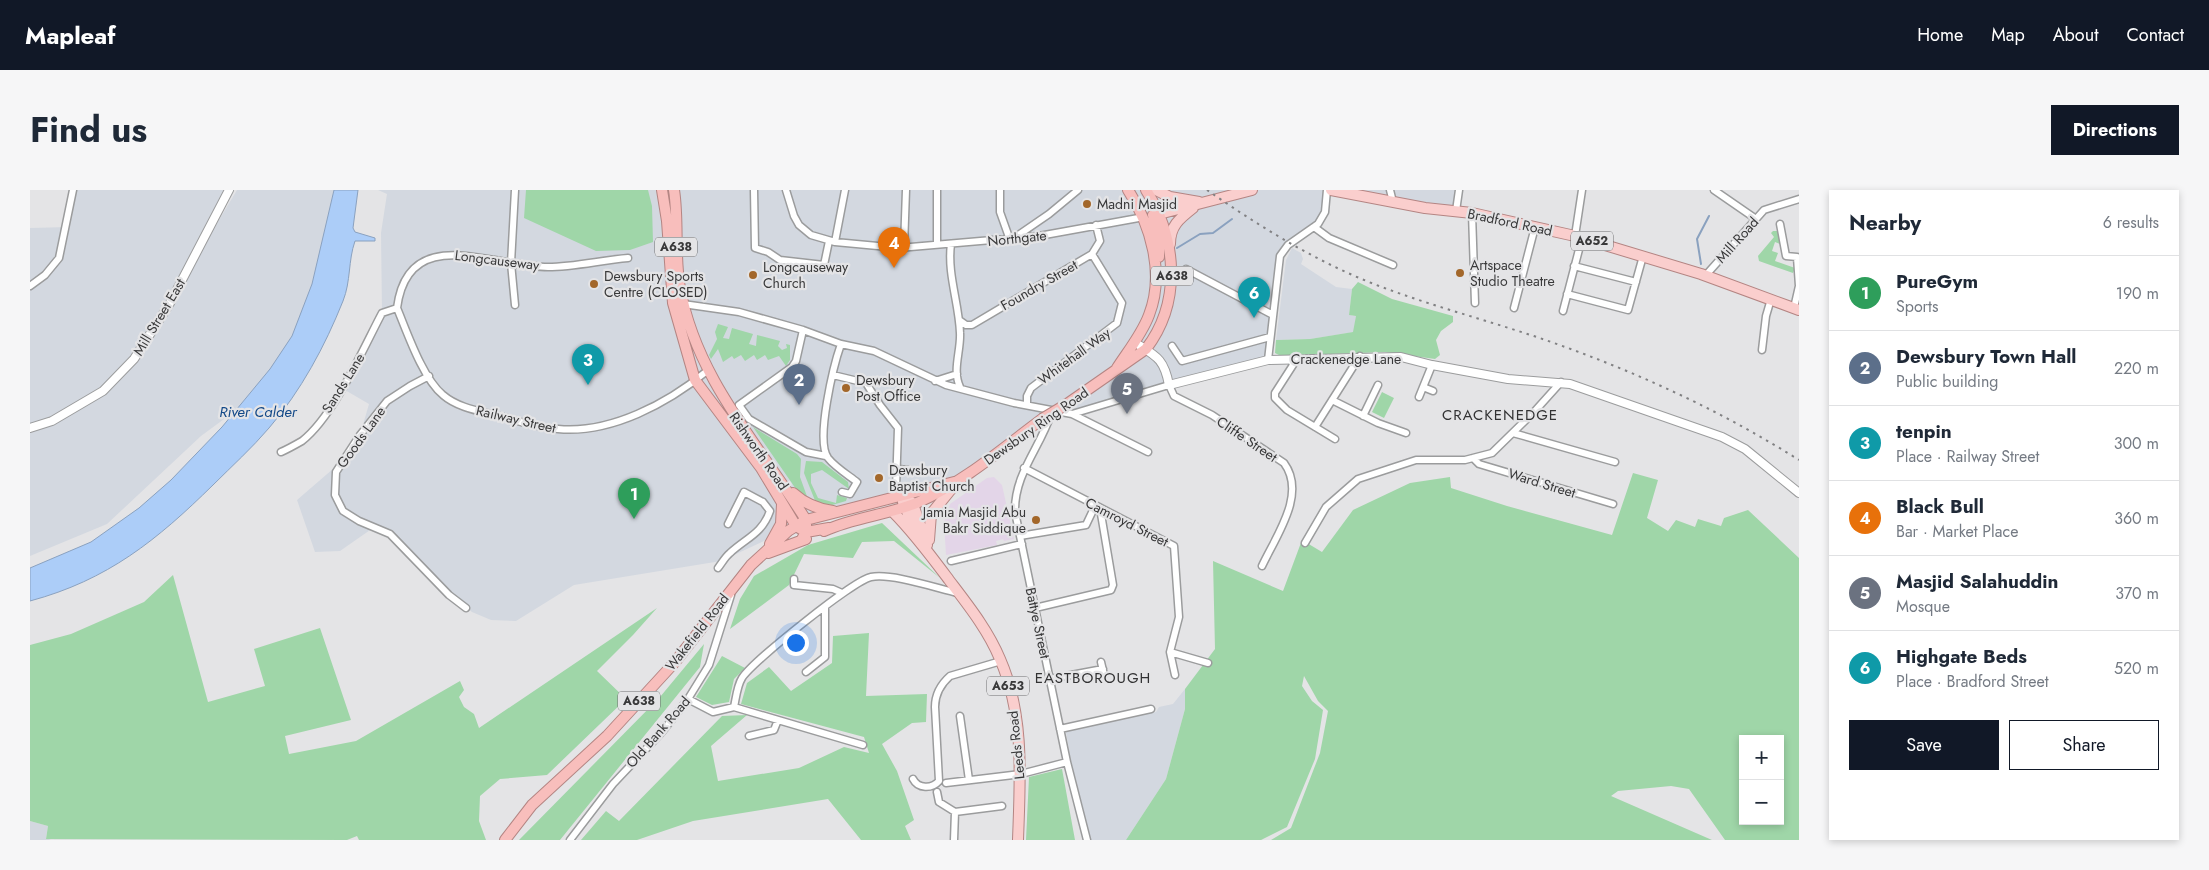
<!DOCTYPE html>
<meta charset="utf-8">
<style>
:root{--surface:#fff;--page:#f6f6f7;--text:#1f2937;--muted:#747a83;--line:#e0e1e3;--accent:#111827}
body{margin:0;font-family:Jost,sans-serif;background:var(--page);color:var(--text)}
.controls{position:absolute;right:15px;bottom:15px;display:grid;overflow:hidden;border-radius:0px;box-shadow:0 2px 8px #0003}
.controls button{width:45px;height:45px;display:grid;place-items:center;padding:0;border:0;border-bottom:1px solid var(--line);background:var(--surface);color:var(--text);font:25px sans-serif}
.you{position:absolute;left:765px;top:452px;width:18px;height:18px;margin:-12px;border:4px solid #fff;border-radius:50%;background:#1a73e8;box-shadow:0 0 0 8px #1a73e833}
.badge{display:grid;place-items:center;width:32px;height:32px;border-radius:50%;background:var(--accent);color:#fff;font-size:16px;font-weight:700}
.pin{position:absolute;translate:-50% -41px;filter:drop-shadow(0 1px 2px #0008)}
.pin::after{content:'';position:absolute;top:26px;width:18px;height:15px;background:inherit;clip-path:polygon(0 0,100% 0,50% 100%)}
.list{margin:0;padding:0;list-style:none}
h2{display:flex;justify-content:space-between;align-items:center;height:65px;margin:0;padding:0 20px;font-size:21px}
h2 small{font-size:16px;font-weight:400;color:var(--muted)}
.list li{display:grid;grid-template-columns:32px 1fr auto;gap:15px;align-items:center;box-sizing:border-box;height:75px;padding:0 20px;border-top:1px solid var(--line)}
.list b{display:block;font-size:19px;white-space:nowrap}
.list p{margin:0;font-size:16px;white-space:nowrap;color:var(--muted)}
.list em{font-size:16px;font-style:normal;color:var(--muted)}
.actions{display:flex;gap:10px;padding:15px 20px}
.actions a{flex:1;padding:11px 0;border:1px solid var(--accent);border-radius:0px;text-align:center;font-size:18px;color:var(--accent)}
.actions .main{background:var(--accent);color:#fff}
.map{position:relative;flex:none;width:1769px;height:650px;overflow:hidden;border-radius:0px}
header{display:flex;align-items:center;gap:30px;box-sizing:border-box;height:70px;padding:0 25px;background:var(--accent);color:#fff}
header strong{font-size:24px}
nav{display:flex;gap:28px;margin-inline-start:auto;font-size:18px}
.intro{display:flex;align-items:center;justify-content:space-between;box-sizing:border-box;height:120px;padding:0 30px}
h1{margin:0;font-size:35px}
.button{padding:12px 22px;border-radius:0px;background:var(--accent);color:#fff;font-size:18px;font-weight:700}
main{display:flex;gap:30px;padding:0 30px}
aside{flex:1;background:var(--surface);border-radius:0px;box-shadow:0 2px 8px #0003}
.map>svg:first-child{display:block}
.built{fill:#d3d8e0}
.education{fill:#e3d5e8}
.green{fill:#9fd6a8;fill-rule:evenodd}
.water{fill:#accdf8;stroke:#8aa1bf}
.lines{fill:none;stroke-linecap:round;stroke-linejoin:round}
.stream{stroke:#8aa1bf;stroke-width:2}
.minor-casing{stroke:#9b9c9d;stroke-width:9}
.tertiary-casing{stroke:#9b9c9d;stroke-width:10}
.primary-casing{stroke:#b48583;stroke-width:12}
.trunk-casing{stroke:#b48583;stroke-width:12}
.minor{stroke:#fff;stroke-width:6}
.tertiary{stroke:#fff;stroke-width:8}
.primary{stroke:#facecd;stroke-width:10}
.trunk{stroke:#f8bebc;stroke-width:10}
.rail{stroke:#818183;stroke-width:2;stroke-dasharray:2.5 5;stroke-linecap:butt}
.trunk-bridge-casing{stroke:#b48583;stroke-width:12;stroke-linecap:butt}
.trunk-bridge{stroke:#f8bebc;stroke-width:10}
.poi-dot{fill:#a3672a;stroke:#e4e4e6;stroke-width:2}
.labels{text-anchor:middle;stroke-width:4.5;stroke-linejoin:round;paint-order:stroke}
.shield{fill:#e4e4e6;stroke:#6c6c6e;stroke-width:1}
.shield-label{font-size:12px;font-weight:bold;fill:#39393a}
.poi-label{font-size:14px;fill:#39393a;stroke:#e4e4e6;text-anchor:start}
.street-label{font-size:14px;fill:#39393a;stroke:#e4e4e6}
.water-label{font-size:15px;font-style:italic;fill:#134988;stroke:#e4e4e6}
.neighbourhood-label{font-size:15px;letter-spacing:1px;fill:#323233;stroke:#e4e4e6}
</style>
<header>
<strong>Mapleaf</strong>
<nav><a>Home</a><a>Map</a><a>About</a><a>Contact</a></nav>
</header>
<div class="intro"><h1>Find us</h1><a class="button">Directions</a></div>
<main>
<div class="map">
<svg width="1769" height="650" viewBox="0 0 1769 650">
<rect width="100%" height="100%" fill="#e4e4e6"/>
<path class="built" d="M47,0H194L144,105L207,0H319L247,190L171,246L77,334L0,366V38L39,37Z
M348,0H1297L1295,22L1250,66L1238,170L1042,224L1018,234L1012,229L928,291L766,336L691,371L544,395L486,431L461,430L442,422L419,405L360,344L343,338L310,361L285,362L267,310L311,272L330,245L339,214L315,200L352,123L351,43L357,4Z
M1301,0H1429L1426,21Z
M1262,58L1271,63L1273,69L1271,74L1306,97L1322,99L1319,125L1326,126L1324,142L1280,149L1246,150L1256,70Z
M1155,499V519L1136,589L1096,650H1061L1041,571L1036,542L1126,522L1129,517L1143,514Z
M0,631L18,636L16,648L21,650H0Z"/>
<path class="education" d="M964,287L972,295L984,349L974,351L973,349L966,351L967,355L916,365L914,332L920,314L957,288Z"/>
<path class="green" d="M496,0H618L622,16L623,52L600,60L566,61L494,28Z
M1743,41H1748L1750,54L1745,52L1742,61L1748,63L1745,71L1765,78L1763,83L1729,71L1728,66L1744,47L1741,43Z
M1328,92L1362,109L1423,126V132L1411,141L1406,150L1410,165L1405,169L1355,162L1251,166L1245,163L1246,150L1280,149L1323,142L1326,126L1319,125L1322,99Z
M688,134L698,137L693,148L699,149L702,138L723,144L719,154L726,156L727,145L750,151L748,156L752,160L757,158L756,154L760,155V170L756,176L749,166L738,170L735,165L727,170L724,165L715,171L711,165L704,169L702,166L693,172L688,159L681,169L679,165L687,149L685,142Z
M1352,202L1364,208L1354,228L1342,222Z
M723,237L767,264L771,269L770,287L779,312L768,302Z
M776,271L792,272L818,292L819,299L792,280L781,284V293L788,308L806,313L807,305L817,308L816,311L802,315L786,313L774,283Z
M1603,283L1628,290L1617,328L1638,341L1646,330L1665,337L1668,329L1691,336L1694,328L1718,320L1769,368V650H1695L1659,599L1641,596L1588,601L1581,606L1682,650H1241L1261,638L1290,563L1298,521L1288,511L1274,486L1272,496L1282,511L1293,520L1285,569L1257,637L1231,650H1096L1136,589L1155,519V499L1185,459L1183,371L1253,401L1272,350L1292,362L1323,320L1380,293L1420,287L1421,298L1477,316L1582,345ZM1713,549H1750V631H1713Z
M852,333L910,388L864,351L832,352L823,368L774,364L759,395L700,439L710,409L724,386L778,355Z
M143,385L178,512L235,496L224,459L290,438L321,530L255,546L259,564L326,551L430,491L434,500L429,507L434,517L444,524L449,538L627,418L603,445L567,481L596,509L517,585L470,589L450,606L449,631L456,650H329L327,646L317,650L16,649L18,636L0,631V455L41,444L114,412Z
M839,443L836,506L897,504L896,532L882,533L852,554L867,581L884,630L875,636L881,650H831L798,609L663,631L607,650H551L576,621L589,631L692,526L717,525L681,556L688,591L769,578L814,557L839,563L834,547L711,514L717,493L739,477L761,501L802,473L803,446Z
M674,454L670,477L530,650H489L630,507Z
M692,466L715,478L704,489L699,512L682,515L666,507Z
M1032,579L1045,650H996L999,587Z"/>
<path class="water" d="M304,0H328L323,38L325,42L345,48V51H325C318,71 321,91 313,111C295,156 271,201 239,238C222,258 202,276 183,295C127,350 78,390 0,411V378L61,352L109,318L141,290L192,237L240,179L262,146L282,94Z"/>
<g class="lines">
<path class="stream" d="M1147,58L1170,44L1183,43L1202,29
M1671,74L1667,49L1679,26"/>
<g class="minor-casing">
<path id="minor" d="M485,0L481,73L485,115
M724,0L725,58L738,62L750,70L794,75L799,51
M756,0L764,26L769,35L781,45L805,52L869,58L1009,46L1114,27
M907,0V54
M970,0V22L980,50
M1360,0L1363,12
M1684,0L1726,29
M1426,21L1429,0
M1442,23L1445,113
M1750,34L1756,66L1767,67L1769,96L1764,118
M1284,37L1299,48L1363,75
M1545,46L1552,0
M984,48L1019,24L1048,0
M805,52L815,0
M921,54C917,84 929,113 930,143C931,161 922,180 930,197
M874,57L876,0
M1544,76L1606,92
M1156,79L1243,125
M1676,85L1734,20L1769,9
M0,96L15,85L29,68L43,0
M1537,104L1598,120L1613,66
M653,114L709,122L773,140L811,154L844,161L916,195L984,213L1042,224L1139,195L1144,206L1182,225L1254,273C1277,304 1246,346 1232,376
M367,118C377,142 393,189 413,205C428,218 450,221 469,226C489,231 508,238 528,239C581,244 638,213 677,181
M367,118C378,32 462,77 518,77C544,77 572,70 598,68
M1484,118L1505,37
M1533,121L1552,48
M929,130L936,135H942L1062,64L1070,51L1066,35
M773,140L766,171L762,177L709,215L719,229L776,262L796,266
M811,154C804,174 785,250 798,268C805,277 818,285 827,292L820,304L812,302
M1142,156L1152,171L1240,147
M1732,160L1736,126L1741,109
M1261,169L1263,175L1245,203V208L1257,220L1305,249
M1238,170L1250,66L1258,55L1288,34L1295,22L1297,0
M803,185L836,193L850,215L868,238L866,298
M399,186L380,196L357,211L330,245L306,282L305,305L313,321L329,331L360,344L419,405L436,418
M905,191L927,184
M1393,197L1403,201
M1389,207L1402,175
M1302,210L1348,233L1376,243
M997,215V206L1001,198L1087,133L1092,113L1062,64
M1021,224C1010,258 984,284 985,322L1037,572L1057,650
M1042,224L1118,262
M1333,226L1348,195
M1285,237L1330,166
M1483,243L1585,272
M251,262C258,259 265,255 272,251C304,226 333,159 352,123L367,118
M1443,268L1449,274L1583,314
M994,278L1144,356L1149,427L1140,462L1145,485
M869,279L886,281
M990,346L1056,335L1065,316
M1275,353L1296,317L1328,289L1386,270H1435L1462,263L1504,222L1531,192
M921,371L992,354
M688,378C692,373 695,367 700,363C716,348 732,344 740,321L733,312L714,302L698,334
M764,389V395L803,399L812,403
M1005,418L1081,400L1083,395L1070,318
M1140,462L1178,473
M1071,472L1074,485
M776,482L795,467V417
M1020,489L1073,479
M658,509L683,522L704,517L833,555
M704,517C706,508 707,496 712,488C723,471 824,390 841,387C862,383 906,398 928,403
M930,526L939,590
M1030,539L1121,519
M719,546L744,540L748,530
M883,589C888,599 902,599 909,591L905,517C905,505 911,494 920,486L971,471
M916,593L991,584L1037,572
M907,602L909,612L925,622L972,616
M540,650L583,594L632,542L658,509L679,475L701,405
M924,650L925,622"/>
</g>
<g class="tertiary-casing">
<path id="tertiary" d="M1104,152C1126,166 1134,168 1139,195L1238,170L1371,167L1402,175L1478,189L1540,194L1692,247L1715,259L1769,303
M0,238L22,231L73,201L104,169L140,113L199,0"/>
</g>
<g class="primary-casing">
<path id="primary" d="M1126,0L1140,7L1169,12
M1301,0L1395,18L1442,23L1545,46L1671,84L1769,120
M1126,17L1149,13
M1129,24L1222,0
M1140,54C1140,36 1149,29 1163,18
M863,322C884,343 901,366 919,390C938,415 958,440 970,469C995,526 990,590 988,650
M886,343L873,312L874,305L883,314L897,355
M899,350L901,324L927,292"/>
</g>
<g class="trunk-casing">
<path id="trunk" d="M632,0L637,31L643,113L665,190L731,278L766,336L776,342L799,338
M644,0C649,32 644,66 650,98C666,188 729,255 776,330V342L771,351
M1123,25L1129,51V67
M1087,178C1098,161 1112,144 1119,125C1135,84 1121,35 1098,0
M1037,214L1116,159C1152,112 1147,49 1116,0
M763,303C775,314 787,319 803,321
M794,341C824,327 858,325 889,312C934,292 973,258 1012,229
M740,354L751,334L752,314
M738,363L776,349
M475,650L502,615L577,546L645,472L721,375L758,341L776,330L928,291"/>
</g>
<use href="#minor" class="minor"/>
<use href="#tertiary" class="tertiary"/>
<use href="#primary" class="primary"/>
<use href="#trunk" class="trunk"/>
<path class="rail" d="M1177,0C1229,36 1285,71 1344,94C1403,117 1465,132 1524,153C1609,183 1693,222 1769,270"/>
<g class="trunk-bridge-casing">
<path id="trunk-bridge" d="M1012,229L1037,214"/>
</g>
<use href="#trunk-bridge" class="trunk-bridge"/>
</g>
<g class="poi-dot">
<circle cx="1057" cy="14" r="5"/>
<circle cx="1430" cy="83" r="5"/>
<circle cx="723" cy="85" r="5"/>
<circle cx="564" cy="94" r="5"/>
<circle cx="816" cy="198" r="5"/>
<circle cx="849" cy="288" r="5"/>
<circle cx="1006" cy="330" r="5"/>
</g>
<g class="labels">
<g class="shield">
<rect x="1541" y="41.5" width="42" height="19" rx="4"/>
<rect x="625" y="47.5" width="42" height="19" rx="4"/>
<rect x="1121" y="76.5" width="42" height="19" rx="4"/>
<rect x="957" y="486.5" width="42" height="19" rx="4"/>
<rect x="588" y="501.5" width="42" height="19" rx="4"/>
</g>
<g class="shield-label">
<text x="1562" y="55">A652</text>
<text x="646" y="61">A638</text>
<text x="1142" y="90">A638</text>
<text x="978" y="500">A653</text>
<text x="609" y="515">A638</text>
</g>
<g class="poi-label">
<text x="1067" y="19">Madni Masjid</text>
<text x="1440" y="80">Artspace<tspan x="1440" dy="16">Studio Theatre</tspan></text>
<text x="733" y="82">Longcauseway<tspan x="733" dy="16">Church</tspan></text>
<text x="574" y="91">Dewsbury Sports<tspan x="574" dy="16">Centre (CLOSED)</tspan></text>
<text x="826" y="195">Dewsbury<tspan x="826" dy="16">Post Office</tspan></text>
<text x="859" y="285">Dewsbury<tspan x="859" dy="16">Baptist Church</tspan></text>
<text x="996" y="327" text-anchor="end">Jamia Masjid Abu<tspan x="996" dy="16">Bakr Siddique</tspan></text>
</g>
<g class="street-label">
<text transform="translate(1480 32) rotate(12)" y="5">Bradford Road</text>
<text transform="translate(987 48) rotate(-6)" y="5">Northgate</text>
<text transform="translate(1707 50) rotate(-48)" y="5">Mill Road</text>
<text transform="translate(467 70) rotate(7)" y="5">Longcauseway</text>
<text transform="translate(1009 95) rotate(-30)" y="5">Foundry Street</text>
<text transform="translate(129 127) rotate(-59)" y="5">Mill Street East</text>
<text transform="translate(1044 166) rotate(-36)" y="5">Whitehall Way</text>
<text x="1316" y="174">Crackenedge Lane</text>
<text transform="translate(313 193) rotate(-58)" y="5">Sands Lane</text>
<text transform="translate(486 229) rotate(13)" y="5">Railway Street</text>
<text transform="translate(1006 236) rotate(-35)" y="5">Dewsbury Ring Road</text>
<text transform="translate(331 247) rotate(-54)" y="5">Goods Lane</text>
<text transform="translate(1217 249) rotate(34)" y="5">Cliffe Street</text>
<text transform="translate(729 261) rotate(55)" y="5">Rishworth Road</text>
<text transform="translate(1512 293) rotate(17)" y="5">Ward Street</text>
<text transform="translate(1097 332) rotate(27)" y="5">Camroyd Street</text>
<text transform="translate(1008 433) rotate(78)" y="5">Battye Street</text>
<text transform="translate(667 442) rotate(-52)" y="5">Wakefield Road</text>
<text transform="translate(628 542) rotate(-49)" y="5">Old Bank Road</text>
<text transform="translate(986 555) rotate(-96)" y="5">Leeds Road</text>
</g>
<g class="water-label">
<text x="228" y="227">River Calder</text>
</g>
<g class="neighbourhood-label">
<text x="1470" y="230">CRACKENEDGE</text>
<text x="1063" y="493">EASTBOROUGH</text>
</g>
</g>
</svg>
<div class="controls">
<button>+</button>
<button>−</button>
</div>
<div class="you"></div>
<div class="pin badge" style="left:604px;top:329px;background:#2e9e5b">1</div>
<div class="pin badge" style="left:769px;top:215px;background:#5c6f8a">2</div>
<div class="pin badge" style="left:558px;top:195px;background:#0f9aa8">3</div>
<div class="pin badge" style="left:864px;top:78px;background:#e8710a">4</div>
<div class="pin badge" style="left:1097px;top:224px;background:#6b7280">5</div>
<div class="pin badge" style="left:1224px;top:128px;background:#0f9aa8">6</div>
</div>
<aside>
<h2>Nearby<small>6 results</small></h2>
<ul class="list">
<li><span class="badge" style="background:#2e9e5b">1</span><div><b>PureGym</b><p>Sports</p></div><em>190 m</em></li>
<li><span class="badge" style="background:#5c6f8a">2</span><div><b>Dewsbury Town Hall</b><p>Public building</p></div><em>220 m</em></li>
<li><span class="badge" style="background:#0f9aa8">3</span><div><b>tenpin</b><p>Place · Railway Street</p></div><em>300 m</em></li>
<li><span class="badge" style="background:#e8710a">4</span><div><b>Black Bull</b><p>Bar · Market Place</p></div><em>360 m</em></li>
<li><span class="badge" style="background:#6b7280">5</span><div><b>Masjid Salahuddin</b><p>Mosque</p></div><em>370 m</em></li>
<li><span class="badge" style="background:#0f9aa8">6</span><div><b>Highgate Beds</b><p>Place · Bradford Street</p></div><em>520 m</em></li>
</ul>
<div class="actions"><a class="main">Save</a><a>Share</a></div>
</aside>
</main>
